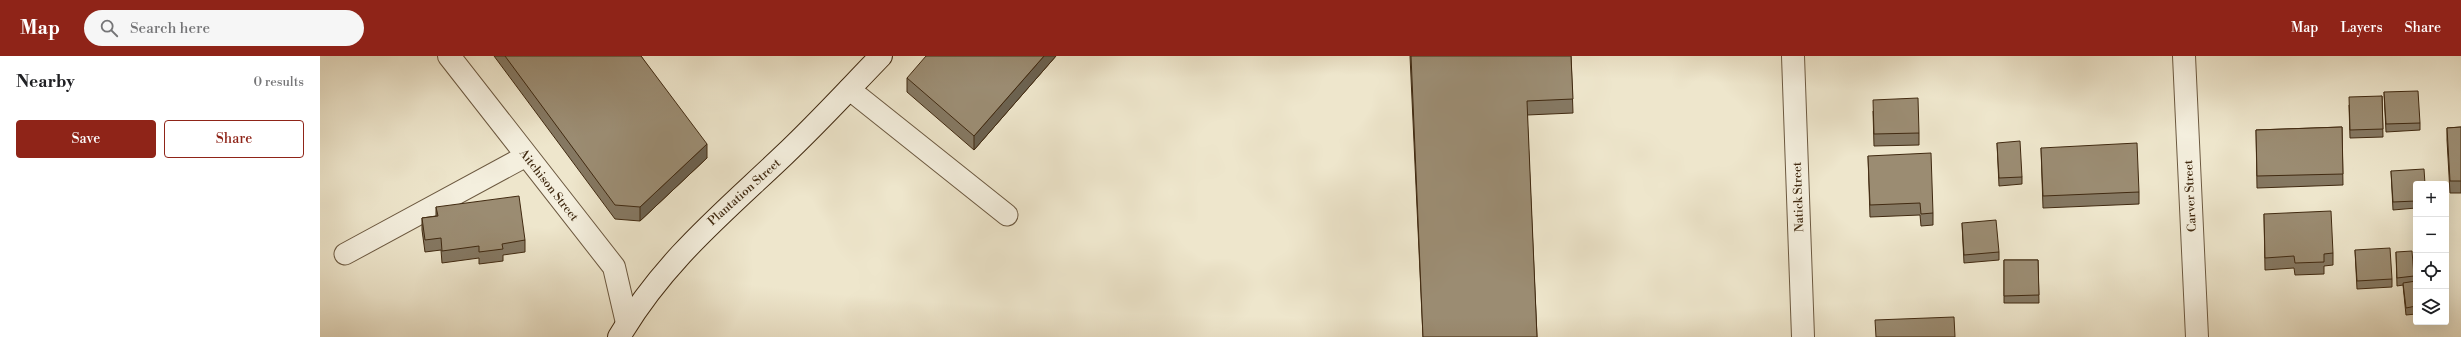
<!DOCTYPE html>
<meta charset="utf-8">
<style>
:root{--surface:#fff;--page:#f6f6f6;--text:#202124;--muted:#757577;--line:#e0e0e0;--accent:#8f2418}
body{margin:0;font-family:"Libre Bodoni",serif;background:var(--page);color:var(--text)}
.controls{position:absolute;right:12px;bottom:12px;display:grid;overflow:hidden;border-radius:4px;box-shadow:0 4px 16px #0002}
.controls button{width:36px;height:36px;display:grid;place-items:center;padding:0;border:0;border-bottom:1px solid var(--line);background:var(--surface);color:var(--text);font:20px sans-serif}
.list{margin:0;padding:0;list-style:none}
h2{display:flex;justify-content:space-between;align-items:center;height:52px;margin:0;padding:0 16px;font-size:17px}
h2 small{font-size:13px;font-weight:400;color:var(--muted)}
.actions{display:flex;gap:8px;padding:12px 16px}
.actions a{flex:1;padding:9px 0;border:1px solid var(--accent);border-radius:4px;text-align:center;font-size:14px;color:var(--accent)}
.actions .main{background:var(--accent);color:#fff}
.icon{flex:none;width:22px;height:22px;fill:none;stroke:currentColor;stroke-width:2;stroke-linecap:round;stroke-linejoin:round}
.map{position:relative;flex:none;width:2141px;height:281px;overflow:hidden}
header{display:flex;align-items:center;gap:24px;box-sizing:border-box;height:56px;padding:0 20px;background:var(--accent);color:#fff}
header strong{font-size:19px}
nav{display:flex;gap:22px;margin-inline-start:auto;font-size:14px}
.search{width:280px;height:36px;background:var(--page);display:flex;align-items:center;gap:10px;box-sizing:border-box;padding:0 14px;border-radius:22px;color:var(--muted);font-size:15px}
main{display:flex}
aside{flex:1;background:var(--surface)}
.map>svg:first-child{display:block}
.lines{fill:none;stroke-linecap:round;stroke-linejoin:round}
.service-casing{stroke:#6c5940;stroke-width:23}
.minor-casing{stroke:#6c5940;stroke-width:24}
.secondary-casing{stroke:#412a11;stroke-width:24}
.service{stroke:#f4efde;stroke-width:21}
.minor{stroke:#f4efde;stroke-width:22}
.secondary{stroke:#f4efde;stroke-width:22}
.wall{fill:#857862;stroke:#412a11}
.shaded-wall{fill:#6c6250;stroke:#412a11}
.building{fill:#9b8c72;stroke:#412a11}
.labels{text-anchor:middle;stroke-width:4;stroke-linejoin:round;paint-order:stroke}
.street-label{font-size:12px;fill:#412a11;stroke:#f4efde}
</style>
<header>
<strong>Map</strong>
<div class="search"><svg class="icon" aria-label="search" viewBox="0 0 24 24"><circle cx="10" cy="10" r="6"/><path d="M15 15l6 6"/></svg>Search here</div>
<nav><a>Map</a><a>Layers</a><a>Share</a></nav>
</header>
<main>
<aside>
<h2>Nearby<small>0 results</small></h2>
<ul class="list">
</ul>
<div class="actions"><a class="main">Save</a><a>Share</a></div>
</aside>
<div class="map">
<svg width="2141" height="281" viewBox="0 0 2141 281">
<rect width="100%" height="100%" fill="#eee6cc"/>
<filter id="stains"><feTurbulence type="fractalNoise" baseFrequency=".005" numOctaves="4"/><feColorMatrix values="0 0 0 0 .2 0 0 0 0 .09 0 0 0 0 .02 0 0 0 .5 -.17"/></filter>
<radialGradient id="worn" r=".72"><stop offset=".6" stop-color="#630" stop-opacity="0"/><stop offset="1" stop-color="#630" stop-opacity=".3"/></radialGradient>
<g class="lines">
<g class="service-casing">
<path id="service" d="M529,33L687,159
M25,198L206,100"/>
</g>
<g class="minor-casing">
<path id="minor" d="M129,0L294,211L307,267
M1473,0L1483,281
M1864,0L1877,281"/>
</g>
<g class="secondary-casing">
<path id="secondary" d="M299,281C343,206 402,158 463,100C497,68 529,33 561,0"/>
</g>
<use href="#service" class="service"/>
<use href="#minor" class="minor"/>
<use href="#secondary" class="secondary"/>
</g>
<path class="wall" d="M174,0H321L387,102L320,165L295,163Z
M736,0L654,94L587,36V22Z
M1090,0H1251L1253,57L1207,59L1217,281H1103Z
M2064,36L2100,67V74L2066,76Z
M2062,40L2063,81L2030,82L2029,49Z
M1553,55L1599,77V89L1554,90Z
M2022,71L2023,129L1937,132L1936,74Z
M2141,71V137H2130L2127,84V72Z
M1677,87L1702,121V128L1679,130Z
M1721,92L1819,136V148L1723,152Z
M1548,100L1613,157V169L1601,170L1600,159L1550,161Z
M2071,115L2096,128V152L2073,154Z
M116,151L205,184V196L183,199V205L159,208V202L122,207L121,194L105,196L102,174V162L116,160Z
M1944,158L2013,197V209L2004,210V218L1975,219L1974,212L1945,214Z
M1642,167L1679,196V204L1644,207Z
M2035,194L2072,223V231L2037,233Z
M2076,196L2094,220V225H2096V258L2086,259L2083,229L2077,230Z
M1684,204H1718L1719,247H1684Z"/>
<path class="shaded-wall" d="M724,0H736L654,94V80Z
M387,88V102L320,165V151Z"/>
<path class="building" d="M185,0H321L387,88L320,151L295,149Z
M606,0H724L654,80L587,22Z
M1091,0H1251L1253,43L1207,45L1217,281H1103Z
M2098,35L2100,67L2066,68L2064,36Z
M2062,40L2063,73L2030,74L2029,41Z
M1598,42L1599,77L1554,78L1553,44Z
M2022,71L2023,118L1937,120L1936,74Z
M2141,71V125H2130L2127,72Z
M1700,85L1702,121L1679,122L1677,87Z
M1817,87L1819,136L1723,140L1721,92Z
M1611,97L1613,157L1601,158L1600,147L1550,149L1548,100Z
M2104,113L2105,128H2096V145L2073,146L2071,115Z
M199,140L205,184L182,188L183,193L159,196V190L122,195L121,182L105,184L102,162L118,160L116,151Z
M2011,155L2013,197L2004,198V206L1975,207L1974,200L1945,202L1944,158Z
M1676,164L1679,196L1644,199L1642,167Z
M2070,192L2072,223L2037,225L2035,194Z
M2092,195L2094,220L2077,222L2076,196Z
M1684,204H1718L1719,239L1684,240Z
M2096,225V250L2086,252L2083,227Z
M1634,261L1635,281H1556L1555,264Z"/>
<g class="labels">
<g class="street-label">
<text transform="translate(229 129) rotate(52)" y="4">Aitchison Street</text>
<text transform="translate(424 136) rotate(-42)" y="4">Plantation Street</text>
<text transform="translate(1870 140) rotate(-93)" y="4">Carver Street</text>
<text transform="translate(1478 141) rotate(-92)" y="4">Natick Street</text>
</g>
</g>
<rect width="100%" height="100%" filter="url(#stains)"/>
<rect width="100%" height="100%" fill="url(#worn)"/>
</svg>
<div class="controls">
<button>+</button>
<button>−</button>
<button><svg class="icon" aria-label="locate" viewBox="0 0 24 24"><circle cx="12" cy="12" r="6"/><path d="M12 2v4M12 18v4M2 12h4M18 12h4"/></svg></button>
<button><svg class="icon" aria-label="layers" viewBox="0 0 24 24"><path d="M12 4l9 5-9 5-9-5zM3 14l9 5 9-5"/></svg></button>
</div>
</div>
</main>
